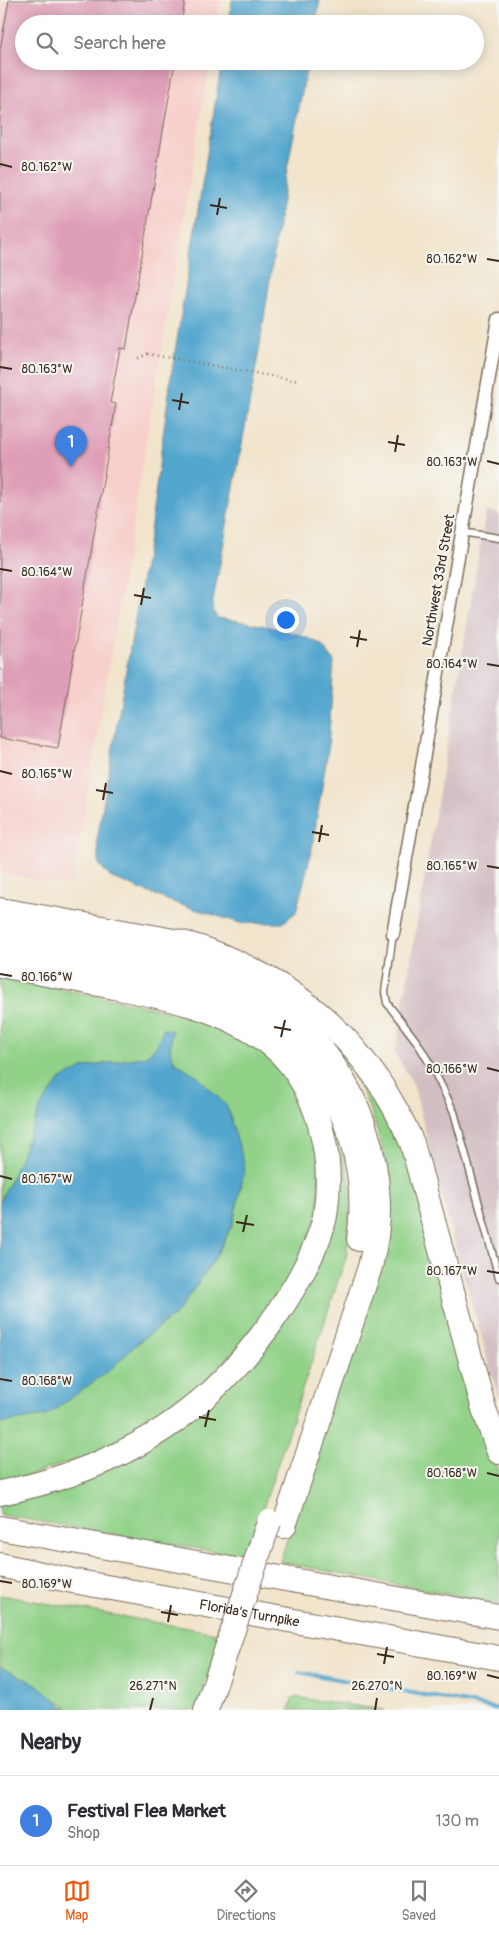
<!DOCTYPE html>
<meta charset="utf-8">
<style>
:root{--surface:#fff;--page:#f2f2f3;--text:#2b2b33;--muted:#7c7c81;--line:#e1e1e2;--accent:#ea580c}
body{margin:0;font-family:Pangolin,sans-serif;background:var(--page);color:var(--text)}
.you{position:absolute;left:285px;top:619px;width:18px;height:18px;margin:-12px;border:4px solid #fff;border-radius:50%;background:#1a73e8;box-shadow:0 0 0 8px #1a73e833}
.badge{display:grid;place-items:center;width:32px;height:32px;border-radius:50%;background:var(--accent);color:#fff;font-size:16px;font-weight:700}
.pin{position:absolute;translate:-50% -41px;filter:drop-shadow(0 1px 2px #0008)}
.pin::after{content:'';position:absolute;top:26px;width:18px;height:15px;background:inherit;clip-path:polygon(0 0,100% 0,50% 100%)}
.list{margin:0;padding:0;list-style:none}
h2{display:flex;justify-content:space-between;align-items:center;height:65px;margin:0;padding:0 20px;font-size:21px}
h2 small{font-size:16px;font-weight:400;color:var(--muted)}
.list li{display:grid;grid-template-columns:32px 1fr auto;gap:15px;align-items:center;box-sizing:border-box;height:90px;padding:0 20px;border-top:1px solid var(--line)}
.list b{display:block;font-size:19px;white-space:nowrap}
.list p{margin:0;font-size:16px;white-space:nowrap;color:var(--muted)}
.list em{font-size:16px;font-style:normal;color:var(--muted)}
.icon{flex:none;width:28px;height:28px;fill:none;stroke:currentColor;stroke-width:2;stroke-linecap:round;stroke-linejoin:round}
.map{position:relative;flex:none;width:499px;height:1710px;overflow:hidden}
.search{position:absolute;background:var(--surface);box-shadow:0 2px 12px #0003;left:15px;right:15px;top:15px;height:55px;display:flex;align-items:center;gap:12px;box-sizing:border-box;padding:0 18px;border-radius:28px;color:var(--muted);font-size:19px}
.sheet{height:155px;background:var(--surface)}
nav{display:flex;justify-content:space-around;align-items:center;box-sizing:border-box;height:70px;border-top:1px solid var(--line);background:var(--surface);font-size:14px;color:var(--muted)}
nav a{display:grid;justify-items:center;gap:2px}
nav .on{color:var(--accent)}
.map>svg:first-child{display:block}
.built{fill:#f7d0cc}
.industrial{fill:#d2bec3}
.green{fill:#91d188;stroke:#667e53}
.water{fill:#53a6ce;stroke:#476876}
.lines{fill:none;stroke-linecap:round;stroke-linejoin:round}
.stream{stroke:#53a6ce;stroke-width:4}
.building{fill:#df9eb7}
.lane-casing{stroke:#7b6b5b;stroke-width:9}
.street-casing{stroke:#7b6b5b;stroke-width:15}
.highway-casing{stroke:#7b6b5b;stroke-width:26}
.path{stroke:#7b6b5b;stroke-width:2.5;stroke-dasharray:1 4;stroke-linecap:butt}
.lane{stroke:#fff;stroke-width:6}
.street{stroke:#fff;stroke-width:12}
.highway{stroke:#fff;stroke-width:24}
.highway-bridge-casing{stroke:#7b6b5b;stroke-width:26;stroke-linecap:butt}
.highway-bridge{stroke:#fff;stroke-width:24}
.ticks{fill:none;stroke:#3b2a1e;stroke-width:2}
.labels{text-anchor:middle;stroke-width:4;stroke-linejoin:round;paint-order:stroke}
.street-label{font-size:14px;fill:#3b2a1e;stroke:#f6f6f2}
.ticks-label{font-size:12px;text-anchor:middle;fill:#3b2a1e;stroke:#f6f6f2;stroke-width:4;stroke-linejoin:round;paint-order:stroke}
</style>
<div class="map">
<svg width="499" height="1710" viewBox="0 0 499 1710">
<rect width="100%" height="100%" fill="#f6f6f2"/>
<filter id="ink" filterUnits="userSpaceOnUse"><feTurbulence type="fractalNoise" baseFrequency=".02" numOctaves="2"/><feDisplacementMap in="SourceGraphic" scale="10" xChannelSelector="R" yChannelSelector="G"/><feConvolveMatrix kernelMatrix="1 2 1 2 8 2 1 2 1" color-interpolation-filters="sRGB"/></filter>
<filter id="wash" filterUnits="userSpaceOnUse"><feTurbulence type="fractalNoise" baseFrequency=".0096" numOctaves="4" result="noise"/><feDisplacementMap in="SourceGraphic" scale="20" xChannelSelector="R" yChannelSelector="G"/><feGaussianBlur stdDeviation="1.12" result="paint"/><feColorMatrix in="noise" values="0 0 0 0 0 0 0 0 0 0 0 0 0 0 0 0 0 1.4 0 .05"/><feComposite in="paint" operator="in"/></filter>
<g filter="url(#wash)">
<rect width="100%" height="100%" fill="#f1e4cb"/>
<path class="built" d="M0,0H221L217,24H24V61H210L72,886L0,873Z"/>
<path class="industrial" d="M486,511L499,514V1398L452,1234L413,1083L395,1054Z"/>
<path class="green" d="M0,976L197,1017L251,1044L284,1073L293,1085L319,1147L318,1216L293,1276L216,1378L123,1444L0,1485V1423L46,1415L177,1313L214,1260L233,1224L245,1167L196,1075L175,1062L170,1051L172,1031L146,1056L82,1068L14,1173L0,1201Z
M317,1027L337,1038L398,1126L493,1457L499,1470V1604L280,1562L389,1211C388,1139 366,1081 317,1027Z
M323,1102L339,1131L351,1186L347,1254L247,1557L0,1515V1500L148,1445L316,1261Z
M0,1595L222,1634L196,1710H68L65,1705L0,1667Z
M293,1697L385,1710H289Z"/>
<path class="water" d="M232,0H320L315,24H229Z
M222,61H308L285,180L259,351L212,607L217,618C238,620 307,632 322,646C326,650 330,656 334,661L328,750L311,854L296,912L283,923H240L172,902L110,877L99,864L97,840L150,532L171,377Z
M163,1029L172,1031L170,1051L175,1062L196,1075L227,1106L245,1167L233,1223L214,1260L177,1313L142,1339L111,1369L46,1416L0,1423V1201L14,1173L41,1106L60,1080L82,1068L146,1056L156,1047Z
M0,1667L36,1684L68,1710H0Z"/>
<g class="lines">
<path class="stream" d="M299,1672L499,1709"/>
</g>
<g id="blocks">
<path class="building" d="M9,0H185L181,24H24V61H175L126,349L120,348L110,403L116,404L58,748L0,738V118L2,107H0V50Z"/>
</g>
</g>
<g filter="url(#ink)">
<use href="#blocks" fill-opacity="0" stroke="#7b6b5b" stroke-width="1"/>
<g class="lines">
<g class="lane-casing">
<path id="lane" d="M461,532L499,538
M393,934L385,992L387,1003L417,1042L433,1069L454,1112L499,1278"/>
</g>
<g class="street-casing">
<path id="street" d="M393,934L499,319"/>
</g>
<g class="highway-casing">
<g id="highway">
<path d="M0,910C41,917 82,924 123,932C152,937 182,941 209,951C306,988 370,1047 412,1143L484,1409L499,1452"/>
<path d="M0,928C70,940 144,948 211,972C311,1007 375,1099 378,1203C379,1225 375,1246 370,1267L284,1526"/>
<path d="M0,947C37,954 75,961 112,968C207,987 289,1010 337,1103C358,1145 366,1193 359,1239"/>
<path d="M0,965C36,972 73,979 109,986C165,997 222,1007 269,1043C299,1066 317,1105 324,1142C329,1167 329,1191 325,1216C320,1240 308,1263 296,1284C256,1353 199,1414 127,1450C87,1471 44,1484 0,1493"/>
<path d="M0,1528L499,1617"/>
<path id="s1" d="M0,1565L73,1581L499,1658"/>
<path d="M206,1710L222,1663"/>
</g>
</g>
<path class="path" d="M138,358L148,354L299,381"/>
<use href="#lane" class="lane"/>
<use href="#street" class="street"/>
<use href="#highway" class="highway"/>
<g class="highway-bridge-casing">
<path id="highway-bridge" d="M222,1663L269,1522"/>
</g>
<use href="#highway-bridge" class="highway-bridge"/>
</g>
</g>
<path class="ticks" d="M0,164L12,167M210,205L227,208M217,215L220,198M487,259L499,261M0,367L12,369M172,400L189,403M179,410L182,393M388,442L405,445M395,452L398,435M487,461L499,464M0,569L12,571M134,595L151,598M141,605L144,588M350,637L367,640M357,647L360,630M487,664L499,666M0,771L12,774M96,790L113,793M103,800L106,783M312,832L329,835M319,842L322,825M487,866L499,868M0,974L12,976M274,1027L291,1030M281,1037L285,1020M487,1068L499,1071M0,1176L12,1179M236,1222L254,1225M243,1232L247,1215M487,1271L499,1273M0,1379L12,1381M199,1417L216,1420M205,1427L209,1410M487,1473L499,1476M0,1581L12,1583M161,1612L178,1615M168,1622L171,1605M377,1654L394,1657M384,1664L387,1647M487,1675L499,1678M150,1710L153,1698M375,1710L377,1698"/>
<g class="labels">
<g class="street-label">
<text transform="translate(438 580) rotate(-80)" y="5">Northwest 33rd Street</text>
<text dy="5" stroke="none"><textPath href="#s1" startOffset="254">Florida's Turnpike</textPath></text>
</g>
</g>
<g class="ticks-label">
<text x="47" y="171">80.162°W</text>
<text x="452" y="263">80.162°W</text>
<text x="47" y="373">80.163°W</text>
<text x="452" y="466">80.163°W</text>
<text x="47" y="576">80.164°W</text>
<text x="452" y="668">80.164°W</text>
<text x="47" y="778">80.165°W</text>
<text x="452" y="870">80.165°W</text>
<text x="47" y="981">80.166°W</text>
<text x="452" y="1073">80.166°W</text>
<text x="47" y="1183">80.167°W</text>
<text x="452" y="1275">80.167°W</text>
<text x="47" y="1385">80.168°W</text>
<text x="452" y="1477">80.168°W</text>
<text x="47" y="1588">80.169°W</text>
<text x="452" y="1680">80.169°W</text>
<text x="153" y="1690">26.271°N</text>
<text x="377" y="1690">26.270°N</text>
</g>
</svg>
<div class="you"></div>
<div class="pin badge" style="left:71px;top:467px;background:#3f7fe0">1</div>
<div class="search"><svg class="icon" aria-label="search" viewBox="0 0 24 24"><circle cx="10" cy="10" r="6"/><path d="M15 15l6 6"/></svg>Search here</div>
</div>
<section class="sheet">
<h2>Nearby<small></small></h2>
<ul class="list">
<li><span class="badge" style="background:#3f7fe0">1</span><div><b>Festival Flea Market</b><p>Shop</p></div><em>130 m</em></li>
</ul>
</section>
<nav>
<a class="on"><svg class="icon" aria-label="map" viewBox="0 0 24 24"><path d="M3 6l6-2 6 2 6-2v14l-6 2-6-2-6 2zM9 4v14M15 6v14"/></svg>Map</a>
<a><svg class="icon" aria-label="directions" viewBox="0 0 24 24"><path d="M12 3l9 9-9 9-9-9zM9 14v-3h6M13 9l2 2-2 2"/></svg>Directions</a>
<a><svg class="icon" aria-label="saved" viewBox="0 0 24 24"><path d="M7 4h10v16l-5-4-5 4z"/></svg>Saved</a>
</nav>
